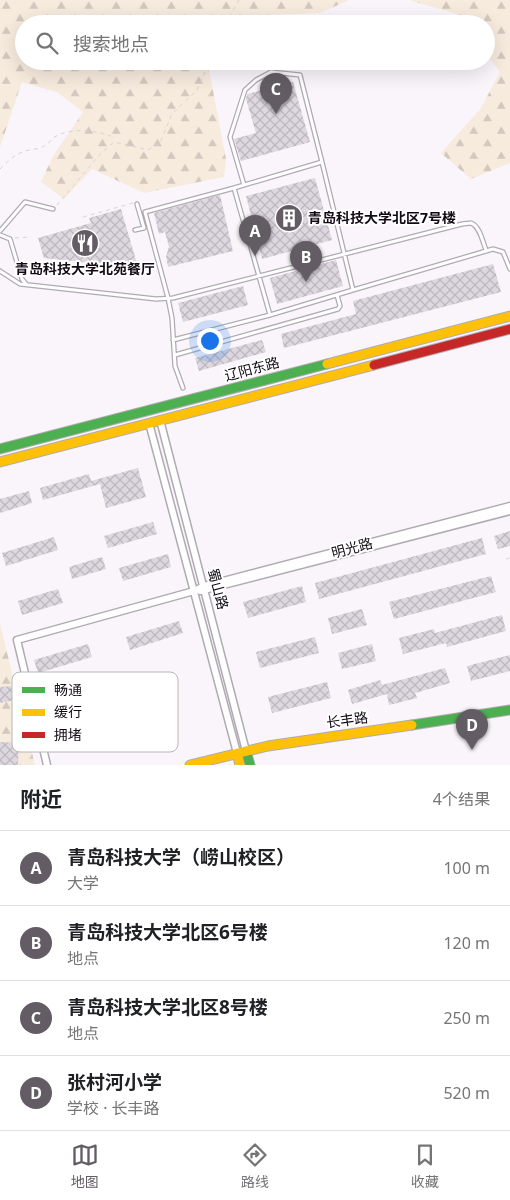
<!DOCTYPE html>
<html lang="zh">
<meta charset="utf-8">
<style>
:root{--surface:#fff;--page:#f2f2f2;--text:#202124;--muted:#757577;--line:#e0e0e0;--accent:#635c64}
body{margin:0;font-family:"Noto Sans","Noto Sans SC",sans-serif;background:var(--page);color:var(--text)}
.you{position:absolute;left:209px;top:340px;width:18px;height:18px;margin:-12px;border:4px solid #fff;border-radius:50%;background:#1a73e8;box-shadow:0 0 0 8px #1a73e833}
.badge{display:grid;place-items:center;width:32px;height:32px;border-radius:50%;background:var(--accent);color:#fff;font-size:16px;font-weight:700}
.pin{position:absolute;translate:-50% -41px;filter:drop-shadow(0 1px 2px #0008)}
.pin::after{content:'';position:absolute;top:26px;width:18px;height:15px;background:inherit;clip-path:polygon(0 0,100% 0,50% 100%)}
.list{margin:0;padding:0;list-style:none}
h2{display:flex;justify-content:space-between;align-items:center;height:65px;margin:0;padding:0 20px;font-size:21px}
h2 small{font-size:16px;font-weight:400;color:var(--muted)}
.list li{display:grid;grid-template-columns:32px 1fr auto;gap:15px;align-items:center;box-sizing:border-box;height:75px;padding:0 20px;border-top:1px solid var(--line)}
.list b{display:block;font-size:19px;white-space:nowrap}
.list p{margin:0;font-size:16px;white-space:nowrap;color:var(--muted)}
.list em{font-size:16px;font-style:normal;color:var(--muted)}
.icon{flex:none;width:28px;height:28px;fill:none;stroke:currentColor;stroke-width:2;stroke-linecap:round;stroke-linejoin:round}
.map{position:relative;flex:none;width:510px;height:765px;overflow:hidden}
.search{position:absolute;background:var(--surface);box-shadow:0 5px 20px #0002;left:15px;right:15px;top:15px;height:55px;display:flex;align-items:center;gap:12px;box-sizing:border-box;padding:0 18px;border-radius:28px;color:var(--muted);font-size:19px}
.sheet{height:365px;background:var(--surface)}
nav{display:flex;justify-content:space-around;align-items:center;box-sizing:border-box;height:70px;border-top:1px solid var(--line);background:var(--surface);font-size:14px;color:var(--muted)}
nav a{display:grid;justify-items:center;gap:2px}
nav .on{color:var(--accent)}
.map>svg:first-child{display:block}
.forest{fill:url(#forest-firs)}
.building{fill:url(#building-cross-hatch)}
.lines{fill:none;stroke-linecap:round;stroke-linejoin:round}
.lane-casing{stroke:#b0abb2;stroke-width:5.5}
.street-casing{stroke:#b0abb2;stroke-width:9}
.fast-casing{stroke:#b0abb2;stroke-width:11}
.slow-casing{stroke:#b0abb2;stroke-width:11}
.jam-casing{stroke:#b0abb2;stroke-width:11}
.path{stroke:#d6d5d7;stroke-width:1;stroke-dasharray:4 4;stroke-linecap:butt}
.lane{stroke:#fefefe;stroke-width:3}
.street{stroke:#fefefe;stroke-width:6}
.fast{stroke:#4caf50;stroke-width:9}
.slow{stroke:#ffc107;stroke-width:9}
.jam{stroke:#c62828;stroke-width:9}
.labels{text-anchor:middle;stroke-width:4;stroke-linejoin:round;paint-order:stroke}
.poi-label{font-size:14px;font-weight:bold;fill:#110a13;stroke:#fff;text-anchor:start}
.street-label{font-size:14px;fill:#110a13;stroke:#fff}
.key{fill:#fff;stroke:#b8b6b8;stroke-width:1}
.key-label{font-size:14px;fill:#110a13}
</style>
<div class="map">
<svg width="510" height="765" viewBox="0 0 510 765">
<defs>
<pattern id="forest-firs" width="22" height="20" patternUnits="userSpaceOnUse" patternTransform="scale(1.25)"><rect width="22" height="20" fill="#f7ebde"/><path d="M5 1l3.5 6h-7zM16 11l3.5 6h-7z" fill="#d3c8be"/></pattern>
<pattern id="building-cross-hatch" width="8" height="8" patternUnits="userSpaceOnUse" patternTransform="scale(1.25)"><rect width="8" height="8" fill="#ddd7e0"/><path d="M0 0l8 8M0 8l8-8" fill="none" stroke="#bdb7bf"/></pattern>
</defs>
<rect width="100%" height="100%" fill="#faf5fb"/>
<path class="forest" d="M0,0H349L320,13L239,16L219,20L218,24H24V61H210L209,70L226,159L224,177L144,193L92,169L64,199L41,182L53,156L83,112L57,92L22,82L0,147Z
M409,0H510V163L471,179L441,153L481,108L500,72L486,54V24H464L457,14Z
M0,624L35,765H0Z"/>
<path class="building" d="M293,82L310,142L241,161L234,139L256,133L246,99L247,94Z
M315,178L332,240L262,259L246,196Z
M220,195L233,251L168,267L166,256L169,247L165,232L159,234L154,213Z
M121,209L138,267L105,277L101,264L44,258L38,238L91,223L89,218Z
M336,260L343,286L277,304L270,278Z
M493,264L501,292L284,348L281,334L356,314L353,301Z
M243,286L248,305L183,322L178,303Z
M262,340L266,352L199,371L195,358Z
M138,468L146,497L106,508L100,484L43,500L40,488L89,474L91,481Z
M29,491L32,503L0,513V499Z
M153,522L157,534L108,548L104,536Z
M510,531V546L498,549L494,536Z
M54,537L58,550L6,566L2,553Z
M482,538L486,554L319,599L315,583Z
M168,554L171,567L123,581L119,568Z
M102,557L106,569L72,579L69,567Z
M491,576L496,592L394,619L389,602Z
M302,586L306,602L248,618L243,602Z
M58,589L63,603L22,615L18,601Z
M362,609L367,625L332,634L328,618Z
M502,615L506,631L447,647L446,643L403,654L399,638L434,629L435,633Z
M179,621L183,633L130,650L126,637Z
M315,637L319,653L260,668L256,652Z
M88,644L92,657L38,673L34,660Z
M372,644L376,661L342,669L338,653Z
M510,655V671L471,681L467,666Z
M445,668L450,683L415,693L417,698L389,705L387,694L352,704L348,690L380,680L382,685Z
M327,682L331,698L272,713L268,697Z
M11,686L14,700L0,703V687Z
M0,742L19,743L18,765H0Z"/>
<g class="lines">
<g class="lane-casing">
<path id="lane" d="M244,185L230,137L245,90L256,80L271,72L300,75L322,162
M135,230L144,228L137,204
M0,231L25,202L53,209
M0,235L10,239L22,279L26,284
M0,271L20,284L156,299L173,298L462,224C463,224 470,223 471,223C480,226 483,243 486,250
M353,290L493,249L503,252L510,269
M173,340L270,315L353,290L322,162L234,188
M175,355L338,309L340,306L337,295
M183,388L175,366L172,318L168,298L145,212L234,188L270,315"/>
</g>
<g class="street-casing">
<path id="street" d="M160,420L246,751
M149,423L237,753
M200,591L510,511
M47,765L17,640L194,591L204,586L510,506"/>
</g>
<g class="fast-casing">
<path id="fast" d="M0,449L327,364
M412,725L510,710
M246,751L250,765"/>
</g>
<g class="slow-casing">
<path id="slow" d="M327,364L510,316
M0,462L374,365
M237,753L240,765
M190,765L268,746L412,725"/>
</g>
<g class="jam-casing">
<path id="jam" d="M374,365L510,329"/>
</g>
<path class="path" d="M225,24L239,0
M0,169C9,160 16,153 29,150C34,149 40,149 44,146C48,145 50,141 53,138C69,127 94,130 111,136
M57,205L101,153L114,142L148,150L160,143L172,114L197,90L210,61
M83,217L133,203
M15,238L30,237
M506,559L510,558"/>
<use href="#lane" class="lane"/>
<use href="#street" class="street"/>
<use href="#fast" class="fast"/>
<use href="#slow" class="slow"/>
<use href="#jam" class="jam"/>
</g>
<defs>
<g id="building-disc" transform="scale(1.4375)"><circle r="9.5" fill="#635c64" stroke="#fff"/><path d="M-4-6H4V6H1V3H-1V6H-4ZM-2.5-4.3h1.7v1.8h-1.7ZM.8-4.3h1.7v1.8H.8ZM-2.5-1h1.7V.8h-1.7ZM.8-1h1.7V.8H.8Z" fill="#fff"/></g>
<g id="restaurant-disc" transform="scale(1.4375)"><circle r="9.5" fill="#635c64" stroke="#fff"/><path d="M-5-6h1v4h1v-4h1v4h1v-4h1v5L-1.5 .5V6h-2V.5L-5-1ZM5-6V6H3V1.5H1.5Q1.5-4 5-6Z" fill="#fff"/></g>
</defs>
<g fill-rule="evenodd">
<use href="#building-disc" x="289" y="218"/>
<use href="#restaurant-disc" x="85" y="243"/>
</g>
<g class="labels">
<g class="poi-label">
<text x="308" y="223">青岛科技大学北区7号楼</text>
<text x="85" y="274" text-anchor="middle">青岛科技大学北苑餐厅</text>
</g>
<g class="street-label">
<text transform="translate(252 369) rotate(-15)" y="5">辽阳东路</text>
<text transform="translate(352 548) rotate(-15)" y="5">明光路</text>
<text transform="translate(218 589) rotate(75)" y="5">蜀山路</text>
<text transform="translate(347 720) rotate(-8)" y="5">长丰路</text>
</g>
</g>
<rect x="12" y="672" width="166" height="80" rx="8" class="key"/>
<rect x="22" y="687" width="23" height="6" fill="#4caf50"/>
<rect x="22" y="709" width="23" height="7" fill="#ffc107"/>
<rect x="22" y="732" width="23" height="6" fill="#c62828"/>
<g class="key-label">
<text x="54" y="695">畅通</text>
<text x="54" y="717">缓行</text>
<text x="54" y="740">拥堵</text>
</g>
</svg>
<div class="you"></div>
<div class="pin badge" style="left:255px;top:256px">A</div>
<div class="pin badge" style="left:306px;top:282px">B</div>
<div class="pin badge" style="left:276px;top:114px">C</div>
<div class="pin badge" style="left:472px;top:750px">D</div>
<div class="search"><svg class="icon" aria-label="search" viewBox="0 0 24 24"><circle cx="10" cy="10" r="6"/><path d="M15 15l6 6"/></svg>搜索地点</div>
</div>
<section class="sheet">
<h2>附近<small>4个结果</small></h2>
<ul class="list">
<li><span class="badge">A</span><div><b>青岛科技大学（崂山校区）</b><p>大学</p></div><em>100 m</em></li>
<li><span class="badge">B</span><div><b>青岛科技大学北区6号楼</b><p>地点</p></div><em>120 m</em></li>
<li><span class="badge">C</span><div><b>青岛科技大学北区8号楼</b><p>地点</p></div><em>250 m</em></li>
<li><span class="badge">D</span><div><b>张村河小学</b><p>学校 · 长丰路</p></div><em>520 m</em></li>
</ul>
</section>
<nav>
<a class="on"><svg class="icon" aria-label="map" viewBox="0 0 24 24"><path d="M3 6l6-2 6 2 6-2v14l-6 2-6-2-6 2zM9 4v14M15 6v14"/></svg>地图</a>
<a><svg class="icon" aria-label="directions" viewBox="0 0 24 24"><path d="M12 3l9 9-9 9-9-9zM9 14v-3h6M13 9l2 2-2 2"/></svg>路线</a>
<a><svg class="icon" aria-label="saved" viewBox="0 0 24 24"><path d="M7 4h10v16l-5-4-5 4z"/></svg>收藏</a>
</nav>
